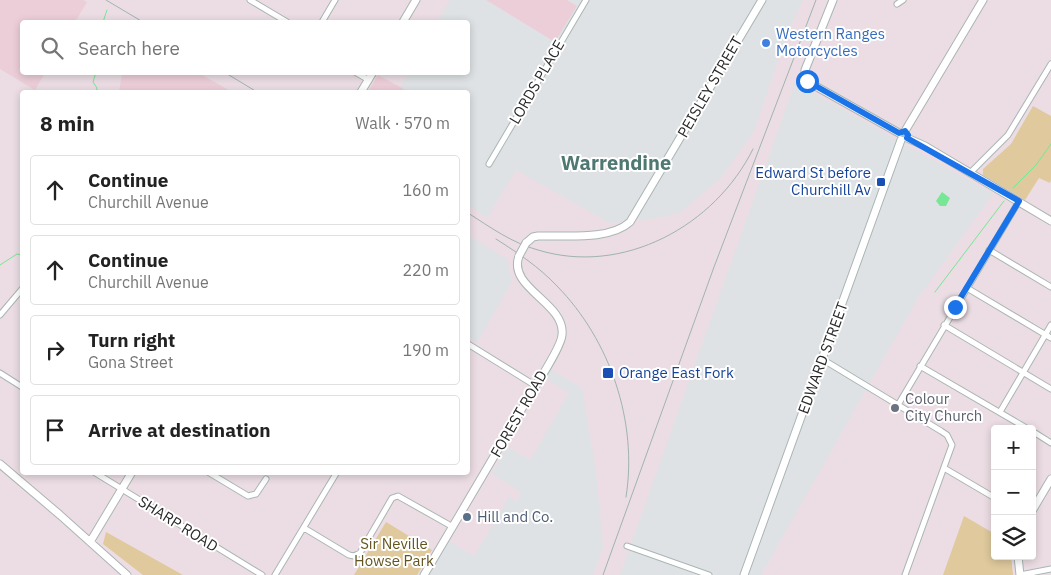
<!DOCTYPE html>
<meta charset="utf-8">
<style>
:root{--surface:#fff;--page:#f6f6f6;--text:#222;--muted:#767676;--line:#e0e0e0}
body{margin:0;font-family:"IBM Plex Sans",sans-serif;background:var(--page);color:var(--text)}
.controls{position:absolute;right:15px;bottom:15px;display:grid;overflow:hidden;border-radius:5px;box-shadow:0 2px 8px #0003}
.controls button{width:45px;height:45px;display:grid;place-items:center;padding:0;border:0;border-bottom:1px solid var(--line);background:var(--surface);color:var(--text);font:25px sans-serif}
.stop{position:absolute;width:15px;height:15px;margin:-11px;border:4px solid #1a73e8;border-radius:50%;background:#fff}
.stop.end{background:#1a73e8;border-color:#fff;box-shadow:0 1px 5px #0008}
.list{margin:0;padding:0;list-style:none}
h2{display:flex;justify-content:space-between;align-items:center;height:65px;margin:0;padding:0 20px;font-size:21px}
h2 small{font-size:16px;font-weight:400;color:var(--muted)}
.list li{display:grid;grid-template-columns:32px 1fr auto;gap:15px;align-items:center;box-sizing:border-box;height:70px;margin:0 10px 10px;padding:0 10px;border:1px solid var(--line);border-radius:5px}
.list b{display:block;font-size:19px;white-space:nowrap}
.list p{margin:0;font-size:16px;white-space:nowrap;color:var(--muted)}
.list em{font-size:16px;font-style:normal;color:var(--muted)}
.icon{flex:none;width:28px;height:28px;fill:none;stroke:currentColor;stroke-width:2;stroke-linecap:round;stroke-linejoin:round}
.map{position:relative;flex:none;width:1051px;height:575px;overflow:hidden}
.search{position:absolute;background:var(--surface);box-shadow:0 2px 8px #0003;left:20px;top:20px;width:450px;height:55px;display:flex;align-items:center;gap:12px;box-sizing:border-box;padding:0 18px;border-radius:5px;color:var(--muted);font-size:19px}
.panel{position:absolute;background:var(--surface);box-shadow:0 2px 8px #0003;left:20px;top:90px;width:450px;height:385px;border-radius:5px}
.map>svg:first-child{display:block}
.industrial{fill:#dee2e4}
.education{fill:#ecced8}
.green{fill:#dfc99d}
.water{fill:#77e796}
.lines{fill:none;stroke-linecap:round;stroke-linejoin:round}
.stream{stroke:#77e796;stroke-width:1}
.street-casing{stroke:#aab6b4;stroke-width:7}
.secondary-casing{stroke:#aab6b4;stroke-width:9}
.street{stroke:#fff;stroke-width:5}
.secondary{stroke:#fff;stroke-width:7}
.rail{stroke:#a0b3b1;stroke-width:1}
.secondary-bridge-casing{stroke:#aab6b4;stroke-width:9;stroke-linecap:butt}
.secondary-bridge{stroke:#fff;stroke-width:7}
.route{stroke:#1a73e8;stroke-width:6}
.shop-dot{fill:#3f7fe0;stroke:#fff;stroke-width:2}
.transit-dot{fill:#1a4fb4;stroke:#fff;stroke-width:2}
.worship-dot{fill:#6b7280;stroke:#fff;stroke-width:2}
.service-dot{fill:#5c6f8a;stroke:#fff;stroke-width:2}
.labels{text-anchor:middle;stroke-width:4;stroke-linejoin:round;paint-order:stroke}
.shop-label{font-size:15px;fill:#366cbe;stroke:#fff;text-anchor:start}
.street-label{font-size:15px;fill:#2a2a2a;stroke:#fff}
.transit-label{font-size:15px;fill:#164399;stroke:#fff;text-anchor:end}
.worship-label{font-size:15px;fill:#5b616d;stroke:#fff;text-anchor:start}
.service-label{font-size:15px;fill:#4e5e75;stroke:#fff;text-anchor:start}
.park-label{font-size:15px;fill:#63551f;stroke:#fff}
.district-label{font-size:20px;font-weight:bold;fill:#4e7871;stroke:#fff}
</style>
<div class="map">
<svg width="1051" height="575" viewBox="0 0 1051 575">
<rect width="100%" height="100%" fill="#ebdde3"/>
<path class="industrial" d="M450,0H486L555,42L576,5L567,0H803L786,37L754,131L721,178L681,212L665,217L610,223L516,170L487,218L468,205V92H409L400,87L409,73L468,72V22H437Z
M795,83L993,194L918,298L761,575H620Z
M468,235L507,259L512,282L477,343L468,337Z
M550,369L582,388L596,471L603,547L593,575H430L449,541L474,556L509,497L517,501L521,492L492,474L507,447L530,460L569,393L545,378Z"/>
<path class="education" d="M0,0H83L87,2L75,22H22V72L45,73L35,90L0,69Z
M486,0H567L577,6L555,42Z
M122,73H199L232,92H119Z
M378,75L400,87L409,92H368Z"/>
<path class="green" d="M1033,106L1051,116V180L1050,183L1039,178L1025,200L983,175V169L1011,144Z
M964,516L995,534V556H1011L1013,575H943Z
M386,522L432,550L417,575H354Z
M106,532L183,575H143L103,544Z"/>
<path class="water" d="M942,192L950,198L946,206H940L936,201Z"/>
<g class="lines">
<path class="stream" d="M103,22L107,10
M96,72L93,82L97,88L96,92
M1013,188L1036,165L1051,144
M0,265L17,254L22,255
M935,292L1004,201"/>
<g class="street-casing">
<path id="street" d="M250,0L287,22
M897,4L903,0
M322,22L335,0
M355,72L369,80
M489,164L586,0
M970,173L1008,135L1051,64
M989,250L1051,287
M967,288L1051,338
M0,315L22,289
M944,325L1051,389
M468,344L536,386
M822,359L941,431L947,435L952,445L905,575
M920,366L1028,429
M0,373L22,387
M898,405L1019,201
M1000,412L1051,325
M1032,431L1051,443
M944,468L995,498
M94,472L262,575
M208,472L248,496L256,494L266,479
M304,528L349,555L354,556L360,553L392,498L398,496L453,527
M627,546L709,575
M275,575L337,472
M1020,575L1051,569"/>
</g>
<g class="secondary-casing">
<path id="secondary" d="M833,0L805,70V79L810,83L899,133
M403,22L416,0
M361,92L373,72
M905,131L983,0
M907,138L925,146L1051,221
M526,243L533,237L538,236C564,235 609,241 630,222L762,0
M0,464L60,515L127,575
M1032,511L1051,479
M90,542L132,472
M1018,556L1020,575
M424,575C459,516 494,457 528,398C536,385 561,348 562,335C566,303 507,288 519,256
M744,575L901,140"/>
</g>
<use href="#street" class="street"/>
<use href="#secondary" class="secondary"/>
<path class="rail" d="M106,0L143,22
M224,72L257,92
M468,213C490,227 512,243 538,250C623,276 715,226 753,149
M496,239C518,253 539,267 557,286C610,340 638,422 626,497
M603,575L714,267L816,0"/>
<g class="secondary-bridge-casing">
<path id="secondary-bridge" d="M519,256L526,243"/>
</g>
<use href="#secondary-bridge" class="secondary-bridge"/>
</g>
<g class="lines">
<path class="route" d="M807,81L899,133L905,131L908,135L907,138L1019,201L955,307"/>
</g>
<circle class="shop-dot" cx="766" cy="43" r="5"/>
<g class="transit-dot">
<rect x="876" y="177" width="10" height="10" rx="2.5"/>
<rect x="602" y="367" width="12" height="12" rx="2.5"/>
</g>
<circle class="worship-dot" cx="895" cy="408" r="5"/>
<circle class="service-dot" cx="467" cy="517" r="5"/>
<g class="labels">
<g class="shop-label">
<text x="776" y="39">Western Ranges<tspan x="776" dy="17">Motorcycles</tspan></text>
</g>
<g class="street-label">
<text transform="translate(537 82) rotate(-60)" y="5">LORDS PLACE</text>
<text transform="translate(710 87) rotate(-60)" y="5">PEISLEY STREET</text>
<text transform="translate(823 358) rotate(-70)" y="5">EDWARD STREET</text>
<text transform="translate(519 414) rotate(-60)" y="5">FOREST ROAD</text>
<text transform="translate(178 524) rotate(32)" y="5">SHARP ROAD</text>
</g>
<g class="transit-label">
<text x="871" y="178">Edward St before<tspan x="871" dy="17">Churchill Av</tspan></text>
<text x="619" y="378" text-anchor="start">Orange East Fork</text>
</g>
<g class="worship-label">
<text x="905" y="404">Colour<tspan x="905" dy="17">City Church</tspan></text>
</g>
<g class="service-label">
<text x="477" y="522">Hill and Co.</text>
</g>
<g class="park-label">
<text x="394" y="549">Sir Neville<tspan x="394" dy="17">Howse Park</tspan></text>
</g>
<g class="district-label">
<text x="616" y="170">Warrendine</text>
</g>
</g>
</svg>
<div class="controls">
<button>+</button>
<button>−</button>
<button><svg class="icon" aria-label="layers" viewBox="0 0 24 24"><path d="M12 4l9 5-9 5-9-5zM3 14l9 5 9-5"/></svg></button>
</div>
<div class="stop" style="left:807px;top:81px"></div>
<div class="stop end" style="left:955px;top:307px"></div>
<div class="search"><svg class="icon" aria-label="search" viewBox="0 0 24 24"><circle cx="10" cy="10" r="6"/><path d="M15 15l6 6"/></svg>Search here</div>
<section class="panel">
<h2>8 min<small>Walk · 570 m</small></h2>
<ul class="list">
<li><svg class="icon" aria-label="ahead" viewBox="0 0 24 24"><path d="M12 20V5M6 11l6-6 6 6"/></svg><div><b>Continue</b><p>Churchill Avenue</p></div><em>160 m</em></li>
<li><svg class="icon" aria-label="ahead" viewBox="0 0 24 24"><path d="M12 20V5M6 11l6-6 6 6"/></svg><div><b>Continue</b><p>Churchill Avenue</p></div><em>220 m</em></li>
<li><svg class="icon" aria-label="right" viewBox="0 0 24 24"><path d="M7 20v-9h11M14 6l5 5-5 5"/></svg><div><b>Turn right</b><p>Gona Street</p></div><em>190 m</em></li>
<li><svg class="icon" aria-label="arrive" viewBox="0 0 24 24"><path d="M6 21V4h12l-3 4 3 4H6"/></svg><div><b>Arrive at destination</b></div></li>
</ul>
</section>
</div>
